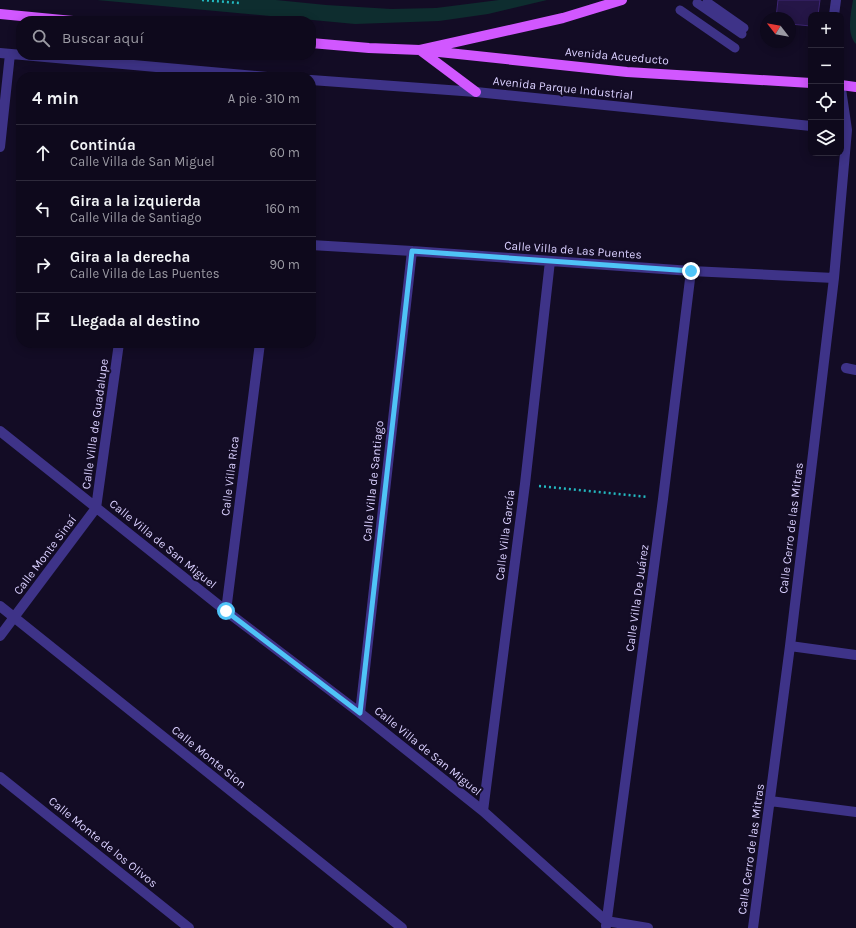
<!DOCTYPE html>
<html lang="es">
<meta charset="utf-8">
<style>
:root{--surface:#0e091c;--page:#1c1729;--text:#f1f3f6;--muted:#9b9aa3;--line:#2e2a3b}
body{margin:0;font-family:Karla,sans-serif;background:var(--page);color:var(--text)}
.controls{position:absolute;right:12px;top:12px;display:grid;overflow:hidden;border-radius:8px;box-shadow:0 2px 10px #0003}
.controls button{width:36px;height:36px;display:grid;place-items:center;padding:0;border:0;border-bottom:1px solid var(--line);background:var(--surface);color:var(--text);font:20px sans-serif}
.compass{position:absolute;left:760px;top:12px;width:36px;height:36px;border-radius:50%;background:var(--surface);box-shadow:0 2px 10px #0003;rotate:301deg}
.stop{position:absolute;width:12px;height:12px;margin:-9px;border:3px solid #4fc3f7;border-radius:50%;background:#fff}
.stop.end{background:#4fc3f7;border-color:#fff;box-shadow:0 1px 4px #0008}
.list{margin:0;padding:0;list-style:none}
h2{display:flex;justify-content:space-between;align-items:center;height:52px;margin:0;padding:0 16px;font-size:17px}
h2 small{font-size:13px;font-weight:400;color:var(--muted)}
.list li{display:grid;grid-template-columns:26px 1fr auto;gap:12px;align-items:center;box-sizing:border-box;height:56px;padding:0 16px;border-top:1px solid var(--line)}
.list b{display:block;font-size:15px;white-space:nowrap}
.list p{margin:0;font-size:13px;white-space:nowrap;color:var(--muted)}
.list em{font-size:13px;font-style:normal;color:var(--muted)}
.icon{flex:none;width:22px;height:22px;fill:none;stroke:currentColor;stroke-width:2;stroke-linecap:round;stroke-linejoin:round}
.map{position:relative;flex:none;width:856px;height:928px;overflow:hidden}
.search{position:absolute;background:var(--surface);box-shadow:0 2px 10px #0003;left:16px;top:16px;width:300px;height:44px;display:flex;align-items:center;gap:10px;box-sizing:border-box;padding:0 14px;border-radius:16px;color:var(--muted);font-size:15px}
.panel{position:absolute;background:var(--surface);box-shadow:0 2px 10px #0003;left:16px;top:72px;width:300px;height:276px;border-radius:16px}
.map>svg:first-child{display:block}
.green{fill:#0e2d2f}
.building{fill:#251647;stroke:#3e2675}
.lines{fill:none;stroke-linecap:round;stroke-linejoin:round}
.path{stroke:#23b9c0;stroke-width:2.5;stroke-dasharray:2 3;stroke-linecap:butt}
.lane{stroke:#3e3388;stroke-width:9}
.street{stroke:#3e3388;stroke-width:10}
.primary{stroke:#d157ff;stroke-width:10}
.route{stroke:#4fc3f7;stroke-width:5}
.labels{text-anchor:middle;stroke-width:4;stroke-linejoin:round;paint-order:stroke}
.street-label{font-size:12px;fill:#dad0ff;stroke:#130c25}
</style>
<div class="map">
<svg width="856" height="928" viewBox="0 0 856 928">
<rect width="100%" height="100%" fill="#130c25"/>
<path class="green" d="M97,0H276L326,5L391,9L436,8L499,0H547L488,14L439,21L355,24Z
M853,0H856V44C846,33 851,13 853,0Z"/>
<path class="building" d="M778,0H820L818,15H811V26L790,24V18H776Z"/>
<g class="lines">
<path class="path" d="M202,0L239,3
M539,486L648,497"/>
<path class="lane" d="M707,2L744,28
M697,3L742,34
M680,10L735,48"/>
<path class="street" d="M834,15L836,0
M0,53L267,77
M311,80L476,92L811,126
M0,147L10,54
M311,245L412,251L691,271L834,278
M846,368L856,370
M0,431L226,611L360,713L483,811L606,921L648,928
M0,606L402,928
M226,611L260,343
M0,636L96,508L119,343
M790,646L856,655
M360,713L412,251
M0,777L189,928
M770,801L856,812
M483,811L525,484L550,261
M606,926L663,499L691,271
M753,928L790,646L834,278L847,130L841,89"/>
<path class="primary" d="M0,14L73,21
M311,43L369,48L420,50L563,18L622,0
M420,50L627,72L811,83
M420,50L476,92
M841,85L856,87"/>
</g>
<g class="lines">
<path class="route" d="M226,611L360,713L412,251L691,271"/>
</g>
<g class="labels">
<g class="street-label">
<text transform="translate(617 56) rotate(5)" y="4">Avenida Acueducto</text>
<text transform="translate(563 88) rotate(6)" y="4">Avenida Parque Industrial</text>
<text transform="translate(573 250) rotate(4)" y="4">Calle Villa de Las Puentes</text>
<text transform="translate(95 424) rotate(-82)" y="4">Calle Villa de Guadalupe</text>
<text transform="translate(230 476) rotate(-83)" y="4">Calle Villa Rica</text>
<text transform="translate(373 481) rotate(-84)" y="4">Calle Villa de Santiago</text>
<text transform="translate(791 528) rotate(-83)" y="4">Calle Cerro de las Mitras</text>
<text transform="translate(505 535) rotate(-83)" y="4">Calle Villa García</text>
<text transform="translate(163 544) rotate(39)" y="4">Calle Villa de San Miguel</text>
<text transform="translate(45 555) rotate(-53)" y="4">Calle Monte Sinaí</text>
<text transform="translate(637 598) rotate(-82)" y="4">Calle Villa De Juárez</text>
<text transform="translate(428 751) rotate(39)" y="4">Calle Villa de San Miguel</text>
<text transform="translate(209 757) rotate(39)" y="4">Calle Monte Sion</text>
<text transform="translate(103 842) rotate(39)" y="4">Calle Monte de los Olivos</text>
<text transform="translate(751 849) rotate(-82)" y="4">Calle Cerro de las Mitras</text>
</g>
</g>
</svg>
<div class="controls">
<button>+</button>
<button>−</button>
<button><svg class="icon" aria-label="locate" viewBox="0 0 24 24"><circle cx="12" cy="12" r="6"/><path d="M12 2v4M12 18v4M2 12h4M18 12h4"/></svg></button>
<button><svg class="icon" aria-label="layers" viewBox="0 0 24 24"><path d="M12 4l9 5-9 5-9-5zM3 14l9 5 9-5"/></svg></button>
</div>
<svg class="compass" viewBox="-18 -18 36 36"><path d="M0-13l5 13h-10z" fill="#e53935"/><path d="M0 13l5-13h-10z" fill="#9b9aa3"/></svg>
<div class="stop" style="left:226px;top:611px"></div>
<div class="stop end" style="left:691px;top:271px"></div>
<div class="search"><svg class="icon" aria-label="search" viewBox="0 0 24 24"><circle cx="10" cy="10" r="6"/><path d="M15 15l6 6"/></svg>Buscar aquí</div>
<section class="panel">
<h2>4 min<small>A pie · 310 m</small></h2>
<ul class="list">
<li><svg class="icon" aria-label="ahead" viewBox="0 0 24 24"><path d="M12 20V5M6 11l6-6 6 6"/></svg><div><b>Continúa</b><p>Calle Villa de San Miguel</p></div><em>60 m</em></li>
<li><svg class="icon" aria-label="left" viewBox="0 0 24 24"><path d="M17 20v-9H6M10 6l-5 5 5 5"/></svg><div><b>Gira a la izquierda</b><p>Calle Villa de Santiago</p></div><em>160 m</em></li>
<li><svg class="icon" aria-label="right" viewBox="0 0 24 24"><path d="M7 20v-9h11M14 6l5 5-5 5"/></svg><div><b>Gira a la derecha</b><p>Calle Villa de Las Puentes</p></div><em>90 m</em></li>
<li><svg class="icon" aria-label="arrive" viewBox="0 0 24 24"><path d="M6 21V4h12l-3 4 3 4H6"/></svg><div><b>Llegada al destino</b></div></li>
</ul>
</section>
</div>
